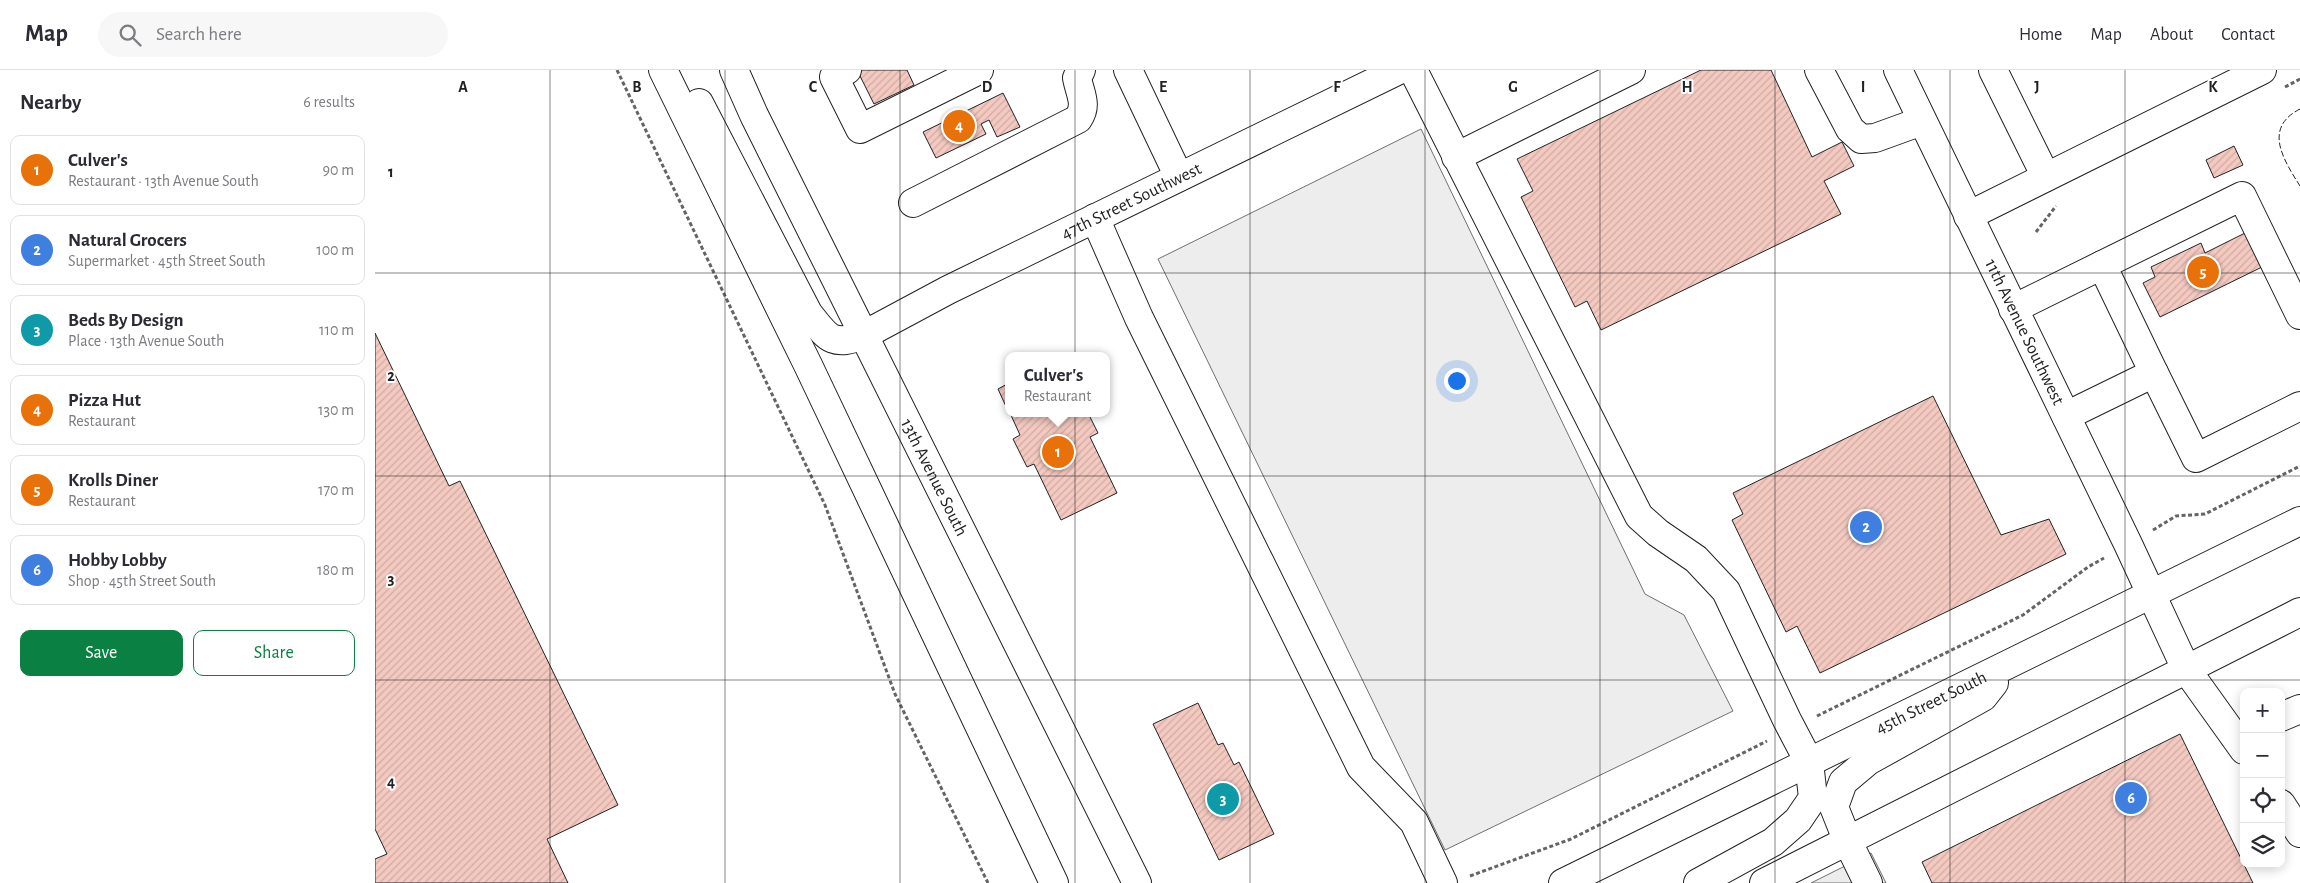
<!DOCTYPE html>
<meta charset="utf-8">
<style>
:root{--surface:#fff;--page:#f7f7f7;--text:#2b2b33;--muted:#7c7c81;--line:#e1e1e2;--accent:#0b8043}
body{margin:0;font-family:"Alegreya Sans",sans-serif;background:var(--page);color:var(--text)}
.controls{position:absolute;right:15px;bottom:15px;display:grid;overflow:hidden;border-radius:10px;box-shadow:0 2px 12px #0003}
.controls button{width:45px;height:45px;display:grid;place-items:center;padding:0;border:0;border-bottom:1px solid var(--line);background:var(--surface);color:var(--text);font:25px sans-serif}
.you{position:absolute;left:1081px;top:310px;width:18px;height:18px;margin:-12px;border:4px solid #fff;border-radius:50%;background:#1a73e8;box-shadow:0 0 0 8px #1a73e833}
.badge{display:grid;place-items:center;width:32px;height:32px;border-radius:50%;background:var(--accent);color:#fff;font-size:16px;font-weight:700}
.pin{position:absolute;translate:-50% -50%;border:2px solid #fff;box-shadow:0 1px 5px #0006}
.popup{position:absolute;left:630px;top:282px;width:105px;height:65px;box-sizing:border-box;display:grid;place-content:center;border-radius:10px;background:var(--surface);filter:drop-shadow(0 1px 4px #0005);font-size:16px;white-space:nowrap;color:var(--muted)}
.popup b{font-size:19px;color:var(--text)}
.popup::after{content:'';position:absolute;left:50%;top:100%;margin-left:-10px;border:10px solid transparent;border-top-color:var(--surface)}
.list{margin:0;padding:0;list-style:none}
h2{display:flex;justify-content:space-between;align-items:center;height:65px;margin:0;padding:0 20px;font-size:21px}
h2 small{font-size:16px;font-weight:400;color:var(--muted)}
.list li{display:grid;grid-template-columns:32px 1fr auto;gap:15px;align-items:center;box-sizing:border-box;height:70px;margin:0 10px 10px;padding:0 10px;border:1px solid var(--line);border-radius:10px}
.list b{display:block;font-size:19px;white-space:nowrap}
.list p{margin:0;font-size:16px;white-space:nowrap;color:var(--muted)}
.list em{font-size:16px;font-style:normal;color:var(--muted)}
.actions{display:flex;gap:10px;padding:15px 20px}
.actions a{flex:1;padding:11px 0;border:1px solid var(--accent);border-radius:10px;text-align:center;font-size:18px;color:var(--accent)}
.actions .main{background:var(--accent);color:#fff}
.icon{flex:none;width:28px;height:28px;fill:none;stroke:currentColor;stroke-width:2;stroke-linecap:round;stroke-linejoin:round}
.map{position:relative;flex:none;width:1925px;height:813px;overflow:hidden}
header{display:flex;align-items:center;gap:30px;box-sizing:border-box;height:70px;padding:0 25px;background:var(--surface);border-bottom:1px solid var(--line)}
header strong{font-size:24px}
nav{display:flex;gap:28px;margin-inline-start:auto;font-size:18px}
.search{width:350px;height:45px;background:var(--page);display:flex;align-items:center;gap:12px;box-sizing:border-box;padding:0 18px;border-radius:28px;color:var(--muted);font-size:19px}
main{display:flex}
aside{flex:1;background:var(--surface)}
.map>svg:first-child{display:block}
.parking{fill:#ededed;stroke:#6f6f6f}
.building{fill:url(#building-hatch);stroke:#222}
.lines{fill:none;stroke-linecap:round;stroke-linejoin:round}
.minor-casing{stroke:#222;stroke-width:30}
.major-casing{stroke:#222;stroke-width:30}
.path{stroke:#646464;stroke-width:3;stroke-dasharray:4 2.5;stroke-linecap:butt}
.minor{stroke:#fff;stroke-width:28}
.major{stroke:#fff;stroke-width:28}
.fence{stroke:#222;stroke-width:1;stroke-dasharray:6 2.5;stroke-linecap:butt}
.grid{fill:none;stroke:#222;stroke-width:1;stroke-opacity:0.55}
.labels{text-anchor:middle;stroke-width:4;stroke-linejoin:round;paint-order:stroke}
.street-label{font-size:18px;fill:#222;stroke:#fff}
.grid-label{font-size:16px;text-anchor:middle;font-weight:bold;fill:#222;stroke:#fff;stroke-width:4;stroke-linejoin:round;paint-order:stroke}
</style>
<header>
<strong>Map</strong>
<div class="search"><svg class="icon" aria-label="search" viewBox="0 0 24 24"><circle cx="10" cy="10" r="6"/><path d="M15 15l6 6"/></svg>Search here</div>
<nav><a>Home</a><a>Map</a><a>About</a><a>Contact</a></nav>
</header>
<main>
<aside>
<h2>Nearby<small>6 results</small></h2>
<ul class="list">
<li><span class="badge" style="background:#e8710a">1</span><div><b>Culver's</b><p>Restaurant · 13th Avenue South</p></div><em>90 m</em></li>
<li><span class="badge" style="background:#3f7fe0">2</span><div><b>Natural Grocers</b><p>Supermarket · 45th Street South</p></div><em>100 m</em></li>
<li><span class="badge" style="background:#0f9aa8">3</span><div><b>Beds By Design</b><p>Place · 13th Avenue South</p></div><em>110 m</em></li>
<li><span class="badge" style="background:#e8710a">4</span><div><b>Pizza Hut</b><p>Restaurant</p></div><em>130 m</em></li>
<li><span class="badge" style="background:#e8710a">5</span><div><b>Krolls Diner</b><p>Restaurant</p></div><em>170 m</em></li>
<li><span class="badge" style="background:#3f7fe0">6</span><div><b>Hobby Lobby</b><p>Shop · 45th Street South</p></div><em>180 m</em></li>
</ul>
<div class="actions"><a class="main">Save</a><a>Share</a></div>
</aside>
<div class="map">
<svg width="1925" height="813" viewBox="0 0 1925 813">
<defs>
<pattern id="building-hatch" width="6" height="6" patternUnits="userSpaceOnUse" patternTransform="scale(1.25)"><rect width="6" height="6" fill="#f3c9c0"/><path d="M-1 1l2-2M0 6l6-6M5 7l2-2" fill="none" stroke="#d0aca5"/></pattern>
</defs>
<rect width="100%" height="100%" fill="#fff"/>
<path class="parking" d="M1046,59L1270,524L1309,545L1358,641L1070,780L783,189Z
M1496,783L1511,813H1436Z"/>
<path class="building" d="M482,0H532L539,15L499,34Z
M1326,0H1396L1437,87L1467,72L1479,96L1449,111L1466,144L1226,260L1212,231L1200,237L1146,127L1158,121L1142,89Z
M628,23L645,57L622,67L614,50L606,54L611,64L561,88L548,62Z
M1859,76L1868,95L1839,108L1831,90Z
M1872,162L1889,196L1785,247L1768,213L1780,207L1776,197L1826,173L1830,183Z
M0,263L74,416L85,411L243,735L172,769L193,813H0V789L12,784L0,759Z
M634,313V343L623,319Z
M1558,326L1626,465L1674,449L1691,484L1445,603L1422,556L1411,562L1357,450L1368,444L1358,423Z
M635,343H713L723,363L715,367L742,423L686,450L659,394L652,397L638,369L645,365Z
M823,633L843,675L848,673L859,695L864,692L899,764L844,790L778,654Z
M1805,664L1878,813H1557L1547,792Z"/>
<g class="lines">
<g class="minor-casing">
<g id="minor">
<path d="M472,0L459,7L485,59L604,0"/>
<path d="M753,0L804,107"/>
<path d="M1038,0L1264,446L1283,463L1321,489L1351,521L1412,650L1434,692"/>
<path d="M1444,0L1475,59L1486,69L1500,68L1547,51"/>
<path id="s1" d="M1523,0L1753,474L1811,599L1869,680"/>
<path d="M1618,0L1671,107"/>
<path d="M1081,87L1256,0"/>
<path d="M538,133L703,49C713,35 705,24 702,8L706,0"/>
<path d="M1593,146L1887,0"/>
<path d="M720,148L764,248L986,697L1039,752L1068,813"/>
<path d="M1638,239L1867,126L1925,245"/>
<path id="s2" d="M489,265L573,220L1024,0"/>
<path d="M1779,303L1821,388L1925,336"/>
<path d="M1691,346L1779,303L1727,195"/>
<path d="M1906,647L1925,639"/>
<path d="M1906,734L1925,763"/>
<path d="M1473,772L1493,813"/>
</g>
</g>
<g class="major-casing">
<g id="major">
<path d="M288,0L433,295L679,813"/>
<path id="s3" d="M359,0L379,45L762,813"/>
<path d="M324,33L433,243C453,268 456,277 489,265"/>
<path d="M1473,772L1459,737L1468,712L1493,691L1608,627L1619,613"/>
<path id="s4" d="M1188,813L1925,451"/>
<path d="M1323,813L1398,772L1423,750L1438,728L1434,692"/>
<path d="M1389,813L1925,542"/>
</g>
</g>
<path class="path" d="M242,0L450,435L520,624L613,813
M1910,17L1925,9
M1661,162L1681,136
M1778,460L1801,446L1830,444L1925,396
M1442,646L1648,545L1713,497L1729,488
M1095,806L1196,769L1392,671"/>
<use href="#minor" class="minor"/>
<use href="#major" class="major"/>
<path class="fence" d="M1925,39C1888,58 1908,89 1925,116"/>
</g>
<path class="grid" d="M175,0V813M350,0V813M525,0V813M700,0V813M875,0V813M1050,0V813M1225,0V813M1400,0V813M1575,0V813M1750,0V813M0,203H1925M0,406H1925M0,610H1925"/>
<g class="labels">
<g class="street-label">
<text dy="6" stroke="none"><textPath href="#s2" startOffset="299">47th Street Southwest</textPath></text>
<text dy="6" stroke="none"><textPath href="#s1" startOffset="291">11th Avenue Southwest</textPath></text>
<text dy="6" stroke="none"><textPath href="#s3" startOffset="454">13th Avenue South</textPath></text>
<text dy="6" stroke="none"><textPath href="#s4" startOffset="410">45th Street South</textPath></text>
</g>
</g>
<g class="grid-label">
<text x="88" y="22">A</text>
<text x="262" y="22">B</text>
<text x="438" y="22">C</text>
<text x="612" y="22">D</text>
<text x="788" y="22">E</text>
<text x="962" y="22">F</text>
<text x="1138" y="22">G</text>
<text x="1312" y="22">H</text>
<text x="1488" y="22">I</text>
<text x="1662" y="22">J</text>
<text x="1838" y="22">K</text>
<text x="16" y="107">1</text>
<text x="16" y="311">2</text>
<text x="16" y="514">3</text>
<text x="16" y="717">4</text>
</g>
</svg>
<div class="controls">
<button>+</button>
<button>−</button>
<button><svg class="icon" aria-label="locate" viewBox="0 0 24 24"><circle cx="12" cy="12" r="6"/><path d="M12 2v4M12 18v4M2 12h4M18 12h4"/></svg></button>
<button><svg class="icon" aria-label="layers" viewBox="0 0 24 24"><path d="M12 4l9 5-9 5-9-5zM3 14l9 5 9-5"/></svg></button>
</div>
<div class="you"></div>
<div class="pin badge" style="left:683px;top:382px;background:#e8710a">1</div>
<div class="popup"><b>Culver's</b>Restaurant</div>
<div class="pin badge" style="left:1491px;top:457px;background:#3f7fe0">2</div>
<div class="pin badge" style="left:848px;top:729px;background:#0f9aa8">3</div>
<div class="pin badge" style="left:584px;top:56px;background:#e8710a">4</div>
<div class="pin badge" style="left:1828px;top:202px;background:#e8710a">5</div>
<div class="pin badge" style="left:1756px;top:728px;background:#3f7fe0">6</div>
</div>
</main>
